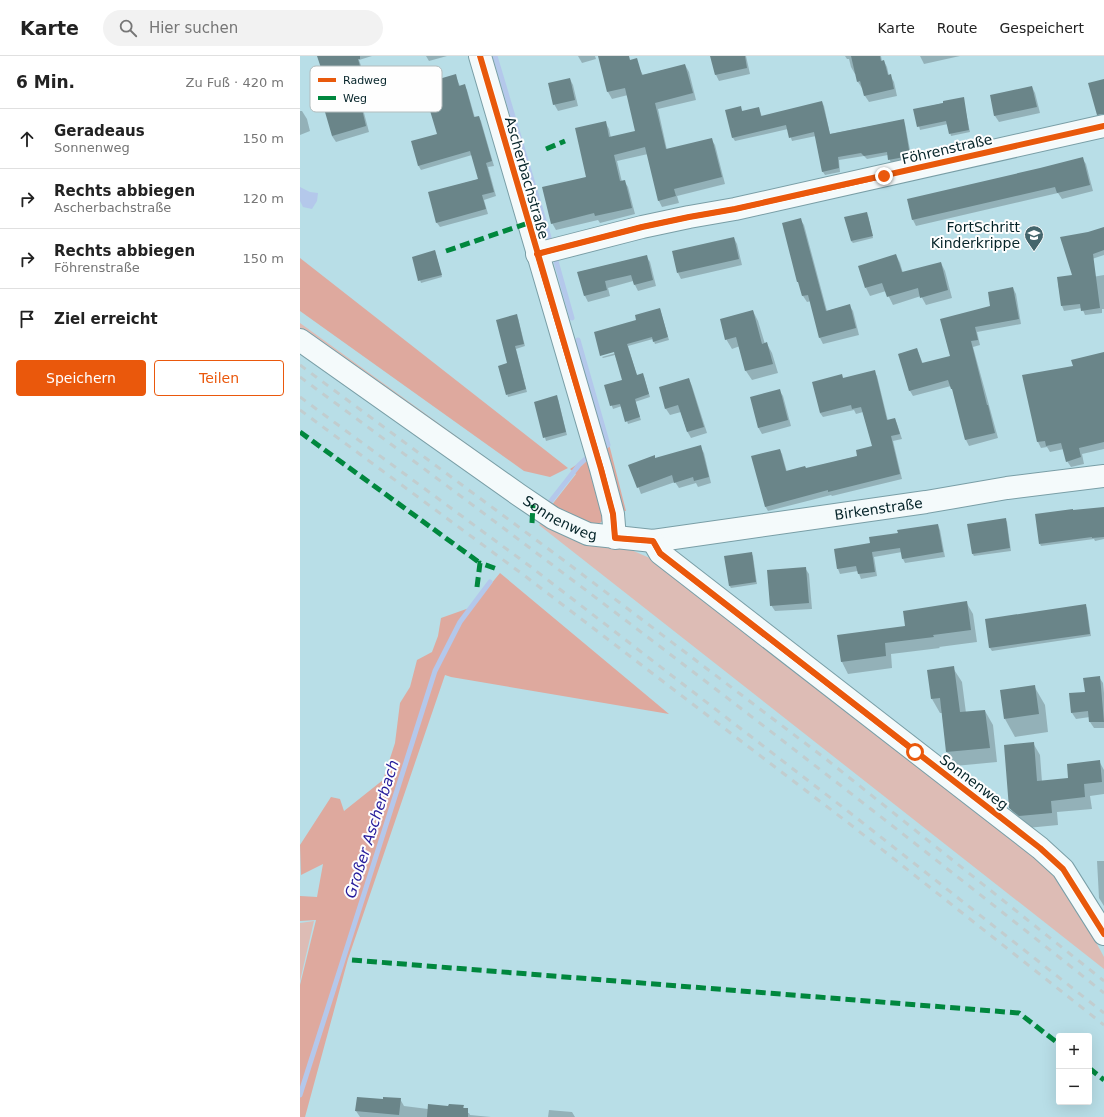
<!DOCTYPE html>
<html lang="de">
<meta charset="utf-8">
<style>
:root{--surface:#fff;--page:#f2f2f2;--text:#222;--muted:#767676;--line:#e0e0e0;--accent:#ea580c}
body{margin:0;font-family:"DejaVu Sans",sans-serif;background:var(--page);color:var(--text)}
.controls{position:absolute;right:12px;bottom:12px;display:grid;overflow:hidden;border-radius:4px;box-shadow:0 4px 16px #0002}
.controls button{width:36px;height:36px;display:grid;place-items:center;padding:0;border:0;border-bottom:1px solid var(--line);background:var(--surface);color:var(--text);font:20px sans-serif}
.stop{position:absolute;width:12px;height:12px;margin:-9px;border:3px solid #ea580c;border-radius:50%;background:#fff}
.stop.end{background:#ea580c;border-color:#fff;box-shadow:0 1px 4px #0008}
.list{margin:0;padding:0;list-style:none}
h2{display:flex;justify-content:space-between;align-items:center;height:52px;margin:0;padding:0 16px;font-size:17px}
h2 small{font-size:13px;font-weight:400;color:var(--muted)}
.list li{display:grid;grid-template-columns:26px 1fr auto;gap:12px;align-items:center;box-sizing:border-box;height:60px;padding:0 16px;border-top:1px solid var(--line)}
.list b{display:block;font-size:15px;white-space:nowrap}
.list p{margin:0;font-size:13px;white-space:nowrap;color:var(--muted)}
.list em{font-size:13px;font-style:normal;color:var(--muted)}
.actions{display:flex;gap:8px;padding:12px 16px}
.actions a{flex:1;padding:9px 0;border:1px solid var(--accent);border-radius:4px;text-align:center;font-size:14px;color:var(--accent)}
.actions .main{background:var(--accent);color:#fff}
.icon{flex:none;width:22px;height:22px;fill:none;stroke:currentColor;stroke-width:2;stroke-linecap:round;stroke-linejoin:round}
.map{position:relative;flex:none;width:804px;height:1061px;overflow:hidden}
header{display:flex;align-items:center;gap:24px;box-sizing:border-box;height:56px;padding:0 20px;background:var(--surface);border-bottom:1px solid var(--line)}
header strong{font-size:19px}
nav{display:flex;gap:22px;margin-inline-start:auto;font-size:14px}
.search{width:280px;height:36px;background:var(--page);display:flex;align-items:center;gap:10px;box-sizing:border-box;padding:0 14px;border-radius:22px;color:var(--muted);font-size:15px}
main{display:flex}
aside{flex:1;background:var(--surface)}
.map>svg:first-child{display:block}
.green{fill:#ddbcb5}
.forest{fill:#dea99e}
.water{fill:#b4c8eb}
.shadow{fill:#0003}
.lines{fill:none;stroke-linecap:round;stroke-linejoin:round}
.stream{stroke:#b4c8eb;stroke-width:5}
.building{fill:#6a8589}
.minor-casing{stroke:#799ea6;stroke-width:24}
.minor{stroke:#f4fafb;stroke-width:22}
.rail{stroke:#c1cdcf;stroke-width:3;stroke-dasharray:7 7;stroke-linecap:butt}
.quiet{stroke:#00873e;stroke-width:5;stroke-dasharray:10 5;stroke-linecap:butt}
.cycleway-casing{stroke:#fefefe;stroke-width:8}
.cycleway{stroke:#e8590c;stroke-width:6}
.route{stroke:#ea580c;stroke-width:5}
.labels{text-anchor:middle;stroke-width:4;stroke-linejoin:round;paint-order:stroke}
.street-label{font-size:14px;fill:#052429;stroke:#fefefe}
.poi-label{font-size:14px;fill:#052429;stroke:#fefefe;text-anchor:end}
.water-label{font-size:15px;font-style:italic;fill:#241a9a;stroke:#fefefe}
.key{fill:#fefefe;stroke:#b3bdbe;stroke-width:1}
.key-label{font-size:11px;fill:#052429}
</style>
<header>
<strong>Karte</strong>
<div class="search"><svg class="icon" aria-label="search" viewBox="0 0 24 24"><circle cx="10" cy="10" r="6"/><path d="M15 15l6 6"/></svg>Hier suchen</div>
<nav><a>Karte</a><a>Route</a><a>Gespeichert</a></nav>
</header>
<main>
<aside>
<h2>6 Min.<small>Zu Fuß · 420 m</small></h2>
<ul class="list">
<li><svg class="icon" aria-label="ahead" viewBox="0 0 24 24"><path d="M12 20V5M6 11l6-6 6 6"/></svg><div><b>Geradeaus</b><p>Sonnenweg</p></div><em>150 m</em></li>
<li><svg class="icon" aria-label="right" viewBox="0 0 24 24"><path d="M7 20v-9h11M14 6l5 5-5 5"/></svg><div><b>Rechts abbiegen</b><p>Ascherbachstraße</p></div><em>120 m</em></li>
<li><svg class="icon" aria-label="right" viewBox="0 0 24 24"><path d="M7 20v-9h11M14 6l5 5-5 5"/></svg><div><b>Rechts abbiegen</b><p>Föhrenstraße</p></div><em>150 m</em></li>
<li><svg class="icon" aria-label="arrive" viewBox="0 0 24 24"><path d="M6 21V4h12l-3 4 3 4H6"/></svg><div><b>Ziel erreicht</b></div></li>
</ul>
<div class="actions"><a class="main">Speichern</a><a>Teilen</a></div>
</aside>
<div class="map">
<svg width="804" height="1061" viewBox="0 0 804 1061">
<rect width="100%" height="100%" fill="#b8dee7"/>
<path class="green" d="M0,267L188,403L211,420L214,427L0,273Z
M244,465L329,493L352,503L733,794L767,833L804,901V913L239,469Z
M14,865L0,925V867Z"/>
<path class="forest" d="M0,202L268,412L250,421L224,415L0,255Z
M309,388L326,455L309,453L305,463L295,471L251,450L276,418L270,413Z
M200,517L369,658L151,621L145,619L48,903L5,1061H0V929L16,864L0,865V840L17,841L23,808L1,819L0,789L31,741L40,743L44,755L83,724L95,687L100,647L110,631L117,604L132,596L138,580L141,562L172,551Z"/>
<path class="water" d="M0,131L10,136L18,137L17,145L12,153L3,151L0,145Z"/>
<path class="shadow" d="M18,0H72L59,4L66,24L40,32L35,22L29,24L23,15Z
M126,0H147L129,5Z
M278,0H295L296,3L282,7Z
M411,0H446L450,18L419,25L416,19Z
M545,0H581L582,5H584L587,11L589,20L590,19L594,26L597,40L569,46L565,40L563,32H562L558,26L556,17L555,18L551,11L549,3H547Z
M620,0H660L624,8Z
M385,9L389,16L396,44L358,53L367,94L411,83L415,89L425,128L377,140L379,147L362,151L359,145L348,98L317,105L322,126L324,125L328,131L335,158L300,167L298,164L256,174L252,167L288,121L305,66L309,73L311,82L336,76L328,39L312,43L308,36L302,12H339L343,19Z
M155,19L160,30L164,29L167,34L175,62L179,61L181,65L194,110L188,111L196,140L184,144L188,158L140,171L137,167L129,137L179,123L172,99L121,114L118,109L138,78Z
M270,23L273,29L278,50L258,55L254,48Z
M732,31L735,37L740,57L699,66L695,60L691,40Z
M663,42L670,76L651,80L648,68L620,74L615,54Z
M59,46L63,53L69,76L36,86L32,80Z
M522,46L524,50L530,78L603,64L605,68L612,104L591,107L588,99L567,103L564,100L539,104L540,116L525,119L523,116L516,80L492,85L488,73L435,85L433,82L440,51L443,56L459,52L462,61Z
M0,55H2L7,63L10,75L0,79Z
M782,102L786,108L793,135L762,143L758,137L616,170L613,164L608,144L740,113Z
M568,160L573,182L553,187L551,185Z
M500,163L504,169L527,255L549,249L553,255L559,279L523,288L520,282L511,245L507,246L503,240L500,230Z
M804,172V199L771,210L789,177Z
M434,182L437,188L442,209L381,223L378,217Z
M135,195L142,221L121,227L113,202Z
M596,199L600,207L603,217L641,207L645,215L652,242L626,249L621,240L593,249L586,235L570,240L566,232Z
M346,200L350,206L356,230L338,235L333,225L308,232L310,240L288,246L285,240L279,216Z
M804,219V253H802V257L785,259L782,252L764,255L762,250L758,227Z
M713,232L716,238L721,268L677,276L680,289L673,291L698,382L669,390L666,384L655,338L651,330L613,340L610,335L599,298L617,293L623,308L651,301L642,264L691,251Z
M360,253L369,284L355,288L353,283L328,290L337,320L344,321L350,341L335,346L341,364L328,368L322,350L313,353L305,330L323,324L315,299L303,302L302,301L319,296L338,264Z
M453,255L458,265L465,288H467L472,297L478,317L452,324L446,315L440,290L432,293L426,283Z
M218,262L225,290L216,293L227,336L208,341L200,310L208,308Z
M804,297V393L782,398L784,408L771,411L767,405L764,393L750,396L747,391L741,392L738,386L723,320L774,311Z
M574,316L577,320L588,365L595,363L597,368L602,383L593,385L602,423L532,440L531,439L468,455L465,450L480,394L482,398L487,416L506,413L558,400L573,391L563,356L556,358L554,354L523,361L520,357L544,323Z
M389,323L392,330L407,377L391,382L387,375L381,356L370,359L366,353L361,332Z
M479,334L483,340L491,370L462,378L458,371Z
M258,343L267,379L246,385L235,346Z
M400,390L404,397L411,427L398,431L396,427L379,432L375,426L341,438L330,409L354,401L355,403Z
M804,452V483L795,485L794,483L741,490L740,488Z
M705,463L707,466L711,495L674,500L672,497Z
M638,469L640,474L645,501L605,507L603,503L602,496L574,501L577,520L561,523L558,515L540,518L538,513L535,493L571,488L599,478Z
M451,497L453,500L457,528L431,532L429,529Z
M505,512L509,518L512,553L475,555L471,549Z
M666,546L673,558L677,586L639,591L640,592L591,598L592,612L548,618L542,606L538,580L606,571Z
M785,549L787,552L791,580L692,595L690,592L686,564Z
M653,612L662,626L666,657L685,655L693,669L697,706L655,710L647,696L642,657H640L632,643Z
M799,621L803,627L804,637V672H794L790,666V661L776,663L772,657L786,636Z
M734,630L745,649L748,676L715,681L705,663Z
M733,687L740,699L742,726L770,723L799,705L804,714V738L790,740L792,753L757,756L758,769L727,772L717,764L710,752Z
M797,805H804V850L799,842Z
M100,1043L104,1050L128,1053L163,1050L166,1057H169L170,1059L191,1061H60L56,1055L84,1045Z
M249,1054L272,1056L275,1061H248Z"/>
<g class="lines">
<path class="stream" d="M195,0L251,188
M254,198L272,262
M278,284L308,389L300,393
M250,446L279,409L291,398
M0,1039L135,615L160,566L190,526"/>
</g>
<path class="building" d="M17,0H60V3H58L61,14L34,23L30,12L22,15Z
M298,0H329L330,4L337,2L342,19L385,8L393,37L355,47L366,93L412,82L422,121L374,133L376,140L358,145L345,91L314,99L320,125L325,124L332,152L295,160L294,157L251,168L242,131L286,121L275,72L306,65L309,81L335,75L325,32L307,36Z
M410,0H445L447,12L415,19Z
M551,0H580L581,5L584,4L588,19L591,18L594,33L564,40L560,25L557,26Z
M156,18L159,30L165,28L174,61L179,60L192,105L186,107L194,136L182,139L186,153L136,167L128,136L178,123L170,95L118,110L111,85L137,78L122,28Z
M270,22L275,44L253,49L248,27Z
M804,23V58L797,59L788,27Z
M732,30L737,51L694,60L690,39Z
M664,41L669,74L649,78L646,65L617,71L613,53L643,47V45Z
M60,45L66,70L32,80L25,56Z
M522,45L530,78L604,63L610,100L588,104L587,96L564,100L561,97L538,101L539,112L522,116L514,76L489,82L486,69L432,82L425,54L441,50L442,55L459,51L461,60Z
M783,101L790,129L757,137L755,131L612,164L607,143L740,112Z
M567,156L573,180L551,185L544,161Z
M501,162L526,255L550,248L556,272L519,282L508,239L502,240L498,226H497L482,167Z
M804,171V194L793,198L800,252L781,255L780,248L761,250L757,221L772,219L760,181L788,176Z
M434,181L439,203L377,217L372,195Z
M135,194L142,219L118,225L112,201Z
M596,198L602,216L641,206L648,234L620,242L618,232L587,241L582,227L565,232L558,210Z
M347,199L353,224L334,229L331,219L305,225L307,234L284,240L277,216Z
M713,231L719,263L675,271L678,284L671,285L687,349H688L695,377L665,384L652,333H651L648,324L609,335L598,298L617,292L622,307L650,300L640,263L690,250L688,236Z
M360,252L368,281L353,286L352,281L327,288L337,319L343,317L349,338L335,343L340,361L325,366L320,348L310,350L304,329L322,324L314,296L300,300L294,276L336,264L335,259Z
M453,254L462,288L467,286L473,308L445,315L436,281L425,284L420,263Z
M217,258L224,288L215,290L226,333L206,339L198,310L207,307L196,264Z
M804,296V386L779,392L781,401L766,406L761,387L746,390L745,385L737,386L722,319L773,310L771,304Z
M575,314L587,364L595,362L600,378L591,380L600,418L528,436V434L465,451L451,400L480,393L486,415L505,410L506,412L557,400L556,394L572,390L561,351L552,353L551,349L520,357L512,326L542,318L543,322Z
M389,322L404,371L387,376L378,349L365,353L359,331Z
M480,333L488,364L458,372L450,341Z
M257,339L266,376L243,382L234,346Z
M401,389L409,421L394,425L393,421L374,427L372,419L337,432L328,409L355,399V402Z
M804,451V481L792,482V481L739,488L735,458L773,453V454Z
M706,462L710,492L672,498L667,468Z
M638,468L643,496L602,503L600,492L572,496L575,516L558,518L556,510L537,513L534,493L570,487L569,481L598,477L597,474Z
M452,496L456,526L429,530L424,500Z
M506,511L509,547L470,550L467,514Z
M667,545L671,574L633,579L634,581L585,587L586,600L541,606L537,579L605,570L603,555Z
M786,548L790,578L689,592L685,563Z
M654,610L660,656L685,654L690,692L646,696L640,642L631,643L627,614Z
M800,620L804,666H789L788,655L771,657L769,637L785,636L783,622Z
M735,629L739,658L704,663L700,634Z
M734,686L737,725L768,722L767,708L800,704L802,726L784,728L785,741L751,745L752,757L719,760L709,752L704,689Z
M57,1041L83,1043V1041L101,1042L99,1059L55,1055Z
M128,1048L148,1050L149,1048L164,1049L163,1052H168V1061H127Z"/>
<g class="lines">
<g class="minor-casing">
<g id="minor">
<path d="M180,0L301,413L313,458L315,482"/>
<path d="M237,198L342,171L389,161L435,153L804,70"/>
<path id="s1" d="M0,284L219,439L253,462L288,478L353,485L626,446L707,432L804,420"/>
<path d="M353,485L360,497L740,792L763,813L804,878"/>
</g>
</g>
<use href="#minor" class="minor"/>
<path class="rail" d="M0,309L266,506L526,703L804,925
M0,321C272,521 540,726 804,937
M0,341L231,511L558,763L804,957
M0,354L225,520L551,769L804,969"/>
<path class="quiet" d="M246,93L265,85
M146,195L228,167
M0,376L180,507
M232,467L233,449
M177,531L180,507L197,513
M52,904L719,957L759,988
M789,1012L804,1024"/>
<g class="cycleway-casing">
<path id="cycleway" d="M180,0L301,413L313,458L315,482L353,485L360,497L740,792L763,813L804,878
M237,198L342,171L389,161L435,153L804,70"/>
</g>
<use href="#cycleway" class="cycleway"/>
</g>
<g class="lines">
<path class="route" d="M584,120L435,153L389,161L342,171L237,198L301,412L313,458L315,482L353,485L360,498L615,696"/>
</g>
<defs>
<g id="school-pin" transform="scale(1)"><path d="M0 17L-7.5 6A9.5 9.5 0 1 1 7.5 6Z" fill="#44656c" stroke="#fefefe"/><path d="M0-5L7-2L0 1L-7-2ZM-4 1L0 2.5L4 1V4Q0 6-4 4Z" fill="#fff"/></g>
</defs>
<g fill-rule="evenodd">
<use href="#school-pin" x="734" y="179"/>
</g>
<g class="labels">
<g class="street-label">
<text transform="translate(647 93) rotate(-13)" y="5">Föhrenstraße</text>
<text transform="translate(227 122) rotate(74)" y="5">Ascherbachstraße</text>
<text dy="5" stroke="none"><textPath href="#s1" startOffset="641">Birkenstraße</textPath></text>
<text dy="5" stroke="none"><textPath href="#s1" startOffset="316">Sonnenweg</textPath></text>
<text transform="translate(674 726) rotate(37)" y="5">Sonnenweg</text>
</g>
<g class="poi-label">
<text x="720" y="176">FortSchritt<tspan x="720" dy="16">Kinderkrippe</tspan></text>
</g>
<g class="water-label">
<text transform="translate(72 773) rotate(-72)" y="5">Großer Ascherbach</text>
</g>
</g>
<rect x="10" y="10" width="132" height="46" rx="6" class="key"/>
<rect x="18" y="22" width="18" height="4" fill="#e8590c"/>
<rect x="18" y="40" width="18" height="4" fill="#00873e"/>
<g class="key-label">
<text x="43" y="28">Radweg</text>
<text x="43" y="46">Weg</text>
</g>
</svg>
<div class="controls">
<button>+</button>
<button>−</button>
</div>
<div class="stop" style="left:615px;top:696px"></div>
<div class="stop end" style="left:584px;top:120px"></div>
</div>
</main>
